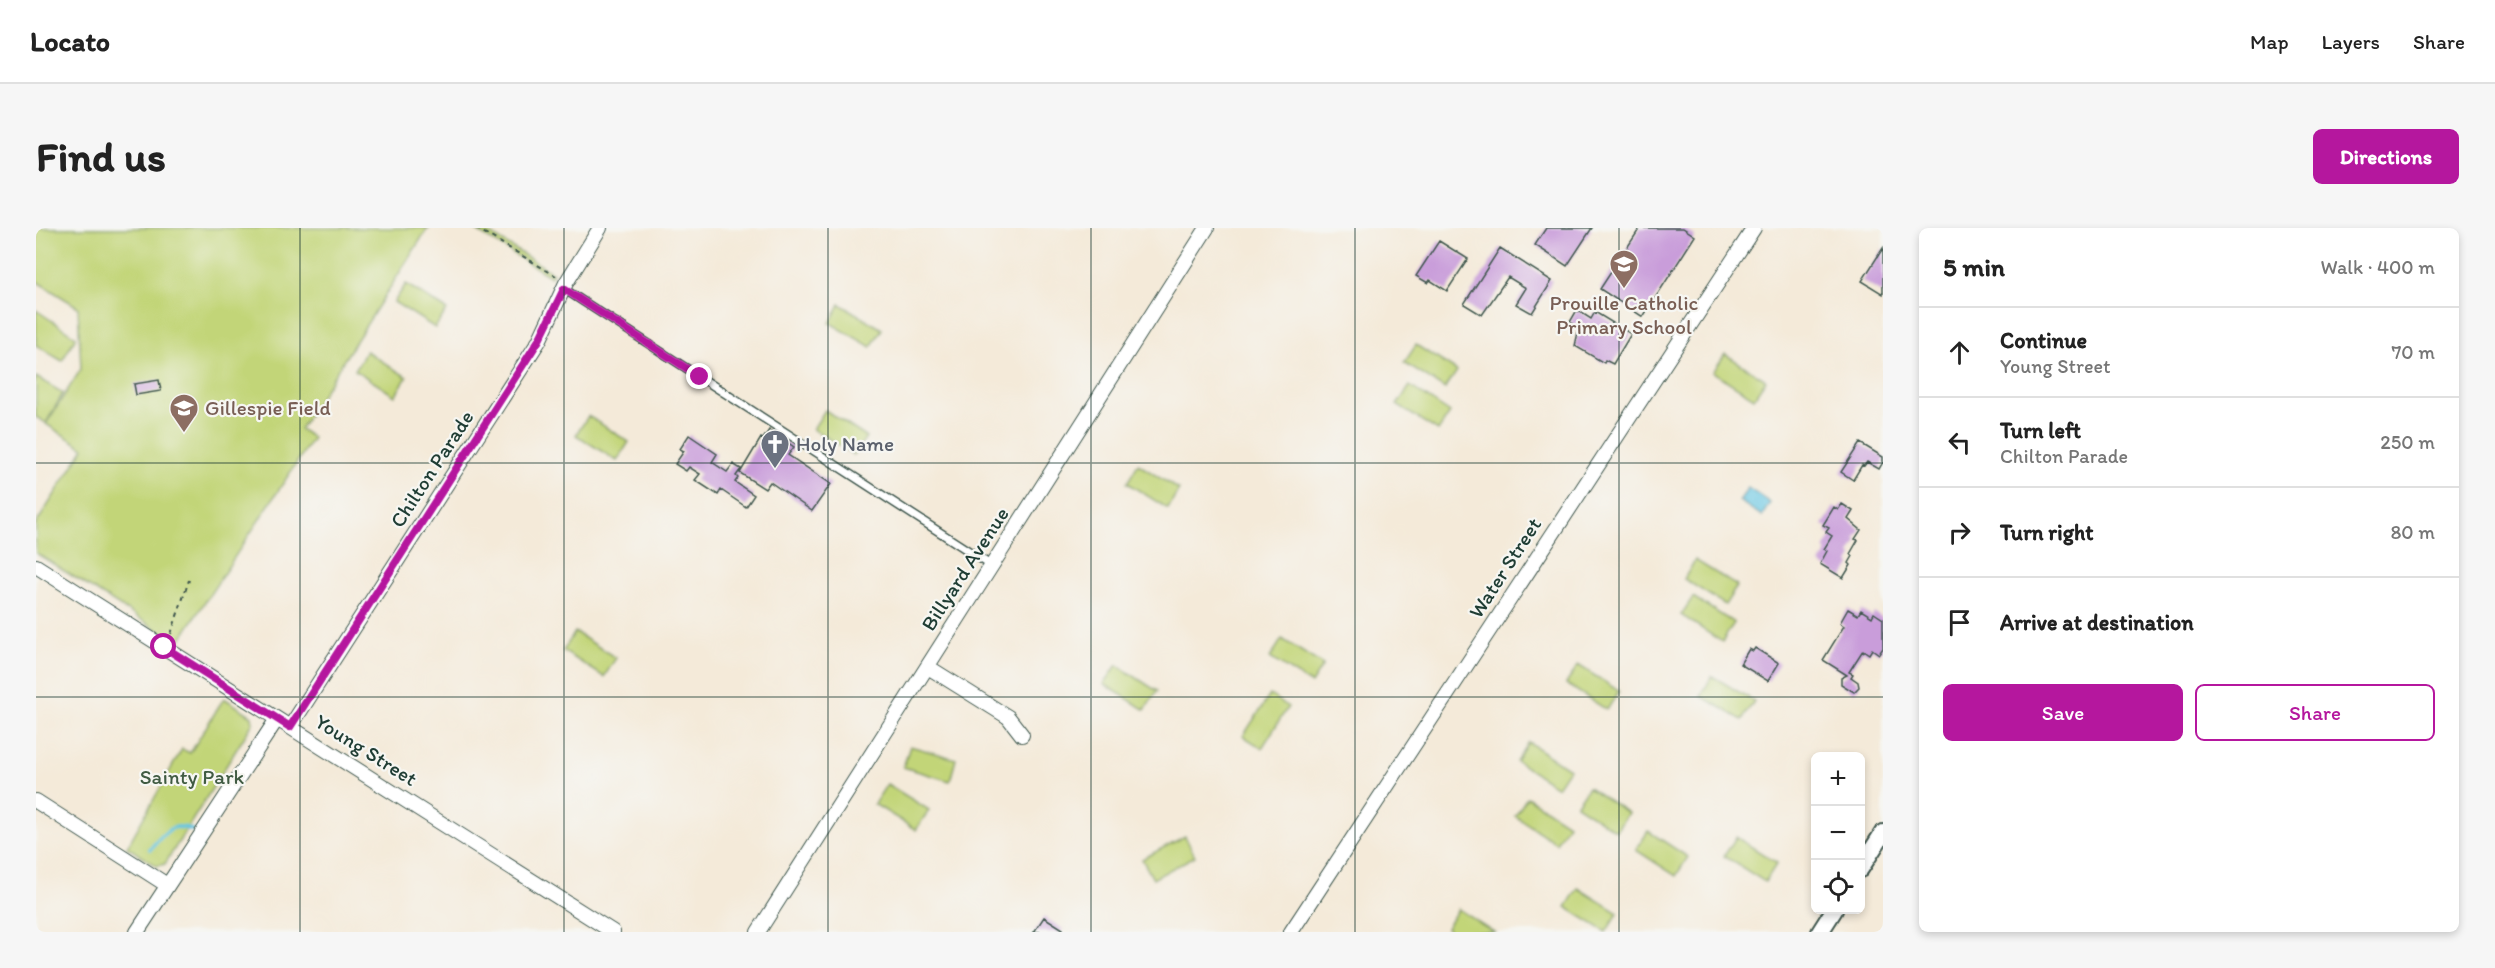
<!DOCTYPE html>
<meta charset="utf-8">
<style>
:root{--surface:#fff;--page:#f6f6f6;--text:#222;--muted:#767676;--line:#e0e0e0;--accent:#b5179e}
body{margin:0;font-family:Itim,sans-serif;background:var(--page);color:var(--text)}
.controls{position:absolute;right:18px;bottom:18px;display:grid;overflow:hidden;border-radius:9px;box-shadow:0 3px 9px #0003}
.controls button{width:54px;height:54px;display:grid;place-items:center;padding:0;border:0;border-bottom:2px solid var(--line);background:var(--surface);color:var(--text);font:30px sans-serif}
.stop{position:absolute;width:18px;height:18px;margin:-14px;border:4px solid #b5179e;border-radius:50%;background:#fff}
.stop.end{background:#b5179e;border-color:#fff;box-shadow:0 2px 6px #0008}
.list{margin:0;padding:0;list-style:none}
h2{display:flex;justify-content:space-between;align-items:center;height:78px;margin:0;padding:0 24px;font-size:26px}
h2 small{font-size:20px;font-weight:400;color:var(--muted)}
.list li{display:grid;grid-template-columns:39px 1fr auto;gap:18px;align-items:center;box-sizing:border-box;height:90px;padding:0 24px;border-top:2px solid var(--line)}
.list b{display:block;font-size:22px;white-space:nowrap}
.list p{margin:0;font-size:20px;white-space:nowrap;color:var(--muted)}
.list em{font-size:20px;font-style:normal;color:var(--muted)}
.actions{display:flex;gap:12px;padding:18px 24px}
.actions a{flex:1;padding:14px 0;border:2px solid var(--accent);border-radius:9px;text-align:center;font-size:21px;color:var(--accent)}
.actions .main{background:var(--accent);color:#fff}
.icon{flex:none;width:33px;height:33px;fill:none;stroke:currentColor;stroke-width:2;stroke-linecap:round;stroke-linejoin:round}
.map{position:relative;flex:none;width:1847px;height:704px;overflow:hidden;border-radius:9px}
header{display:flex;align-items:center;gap:36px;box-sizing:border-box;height:84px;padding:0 30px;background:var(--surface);border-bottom:2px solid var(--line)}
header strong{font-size:28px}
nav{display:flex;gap:33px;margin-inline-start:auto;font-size:21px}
.intro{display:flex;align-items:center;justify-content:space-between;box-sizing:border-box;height:144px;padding:0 36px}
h1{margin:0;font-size:42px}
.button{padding:15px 27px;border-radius:9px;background:var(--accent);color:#fff;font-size:21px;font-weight:700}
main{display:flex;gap:36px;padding:0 36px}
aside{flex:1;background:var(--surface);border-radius:9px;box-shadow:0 3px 9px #0003}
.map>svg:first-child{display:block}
.green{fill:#c2d578;stroke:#708956;stroke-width:1.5}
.water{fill:#65c6e3;stroke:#42828c;stroke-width:1.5}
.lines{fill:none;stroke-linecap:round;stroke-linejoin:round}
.stream{stroke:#65c6e3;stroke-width:4}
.building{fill:#c99dda}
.service-casing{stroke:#3f574d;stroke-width:10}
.minor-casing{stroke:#3f574d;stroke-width:16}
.tertiary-casing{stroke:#3f574d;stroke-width:20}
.path{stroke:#3f574d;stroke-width:2;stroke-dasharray:4.5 4.5;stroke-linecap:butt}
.service{stroke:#fff;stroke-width:7}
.minor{stroke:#fff;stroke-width:14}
.tertiary{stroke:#fff;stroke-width:16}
.route{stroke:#b5179e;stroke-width:8}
.grid{fill:none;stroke:#1f3d34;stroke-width:1.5;stroke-opacity:0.55}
.labels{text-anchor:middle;stroke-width:4.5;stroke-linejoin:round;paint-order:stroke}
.education-label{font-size:21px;fill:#785e54;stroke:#f6f6f2}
.worship-label{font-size:21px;fill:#5b616d;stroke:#f6f6f2;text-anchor:start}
.street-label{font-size:21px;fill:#1f3d34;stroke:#f6f6f2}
.park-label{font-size:21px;fill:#405b42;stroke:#f6f6f2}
</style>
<header>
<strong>Locato</strong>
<nav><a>Map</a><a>Layers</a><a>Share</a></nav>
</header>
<div class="intro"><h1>Find us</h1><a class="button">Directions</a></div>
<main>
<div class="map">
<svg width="1847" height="704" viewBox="0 0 1847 704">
<rect width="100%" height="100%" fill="#f6f6f2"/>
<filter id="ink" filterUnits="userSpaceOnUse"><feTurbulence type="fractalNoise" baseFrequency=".0167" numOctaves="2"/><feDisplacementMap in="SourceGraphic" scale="12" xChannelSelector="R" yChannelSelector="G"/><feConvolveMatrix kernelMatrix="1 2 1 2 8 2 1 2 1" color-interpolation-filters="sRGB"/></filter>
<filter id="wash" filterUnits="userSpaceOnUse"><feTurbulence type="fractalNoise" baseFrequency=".008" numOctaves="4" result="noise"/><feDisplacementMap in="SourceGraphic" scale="24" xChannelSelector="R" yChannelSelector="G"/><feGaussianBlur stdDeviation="1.35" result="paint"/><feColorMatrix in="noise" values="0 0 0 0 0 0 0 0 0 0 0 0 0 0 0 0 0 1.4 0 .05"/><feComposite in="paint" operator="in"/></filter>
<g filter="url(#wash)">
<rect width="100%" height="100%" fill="#f4ead9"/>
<path class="green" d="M0,0H392L264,201L277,210L142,415L0,325V296L48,220L10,196L45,141L42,79L0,53Z
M436,0H445L517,45L515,49Z
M370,56L411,82L399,100L358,74Z
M804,76L846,101L835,119L794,95Z
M0,82L40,109L26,133L0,117Z
M1380,117L1421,143L1409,161L1368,135Z
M330,123L371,149L359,168L319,142Z
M1689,126L1730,152L1718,170L1677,144Z
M0,149L27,165L10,195L0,189Z
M1374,158L1414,185L1402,203L1361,177Z
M789,182L830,209L818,227L777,201Z
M552,188L593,214L581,233L540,207Z
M1102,236L1143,262L1132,281L1091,255Z
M1659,332L1701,358L1689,377L1648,351Z
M1657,369L1698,395L1686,414L1645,387Z
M539,404L580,430L568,449L527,423Z
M1246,411L1287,437L1275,456L1234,430Z
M1081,437L1121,463L1109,482L1068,456Z
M1542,437L1583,463L1571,482L1530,456Z
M1676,448L1718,473L1706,492L1665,468Z
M1234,467L1252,479L1226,520L1207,508Z
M188,470L216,488L217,495L129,636L121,638L91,619L146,521L154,525Z
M1492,514L1533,541L1521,559L1480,533Z
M874,518L920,531L914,553L867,539Z
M851,556L893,582L880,602L838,576Z
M1552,559L1592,585L1580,603L1540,577Z
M1491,569L1532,596L1520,615L1479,588Z
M1612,603L1652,629L1640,648L1600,622Z
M1149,608L1159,628L1117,651L1106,631Z
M1700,609L1741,635L1729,654L1688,628Z
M1542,660L1582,685L1570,704L1530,679Z
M1422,681L1458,704H1416L1410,700Z"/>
<path class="water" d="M1712,260L1734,275L1726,288L1703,273Z"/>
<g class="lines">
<path class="stream" d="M114,621C129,606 133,593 156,602"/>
</g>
<g id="blocks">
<path class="building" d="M1510,0H1556L1531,38L1499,17Z
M1604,0H1647L1659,8L1607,89L1564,61Z
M1403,13L1432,31L1411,63L1394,52L1392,55L1380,48Z
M1464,20L1516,53L1496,85L1480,76L1490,60L1472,49L1446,87L1428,76Z
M1847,20V66L1826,53Z
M1541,82L1555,91L1559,84L1595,106L1577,136L1569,132L1568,135L1539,118L1543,100L1534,94Z
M123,152L125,163L100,167L98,156Z
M733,202L758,219L752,227L795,256L776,283L734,254L729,261L704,245L725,210L727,211Z
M653,207L681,226L676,234L691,244L697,236L705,241L700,248L702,250L699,254L718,267L710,279L685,262L682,267L659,252L664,246L653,239L650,243L639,236L648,223L644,221Z
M1824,215L1847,229V234L1843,241L1831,234L1828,238L1826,237L1817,252L1805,244Z
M1806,276L1817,283L1812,291L1825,302L1819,311L1822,312L1814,326L1817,328L1813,335L1815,337L1807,350L1784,336L1791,323L1788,321L1796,308L1790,304L1793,300L1787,297L1798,279L1802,282Z
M1812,381L1822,387L1825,382L1836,389L1838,385L1847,391V420L1843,426L1836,421L1833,426L1827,422L1813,444L1817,446L1815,449L1822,454L1823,459L1818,464L1805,456V450L1811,447L1787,432L1808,398L1804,395Z
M1719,420L1743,435L1732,453L1704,436L1713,421L1717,423Z
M1008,689L1027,701L1025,704H998Z"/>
</g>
</g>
<g filter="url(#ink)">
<use href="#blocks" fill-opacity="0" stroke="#3f574d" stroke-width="1.5"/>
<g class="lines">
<g class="service-casing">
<path id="service" d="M528,61L956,338"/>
</g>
<g class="minor-casing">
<path id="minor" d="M0,338L577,704
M892,439L972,489L986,507
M254,499L503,113L530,55L564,0
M0,573L131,657
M101,704L241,491
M722,704L1171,0
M1255,704L1718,0"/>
</g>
<g class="tertiary-casing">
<path id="tertiary" d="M1824,641L1847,605
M1784,704L1798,682"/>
</g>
<path class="path" d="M440,0L520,48
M135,406L153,352"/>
<use href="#service" class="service"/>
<use href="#minor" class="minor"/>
<use href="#tertiary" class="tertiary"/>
</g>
</g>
<g class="lines" filter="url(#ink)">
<path class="route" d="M128,419L254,499L503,112L528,61L664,149"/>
</g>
<path class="grid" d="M264,0V704M528,0V704M792,0V704M1055,0V704M1319,0V704M1583,0V704M0,235H1847M0,469H1847"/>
<defs>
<g id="school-pin" transform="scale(1.5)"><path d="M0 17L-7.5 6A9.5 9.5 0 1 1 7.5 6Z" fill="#8d6e63" stroke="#f6f6f2"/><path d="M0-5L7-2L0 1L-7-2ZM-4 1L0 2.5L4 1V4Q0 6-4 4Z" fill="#fff"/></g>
<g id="church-pin" transform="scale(1.5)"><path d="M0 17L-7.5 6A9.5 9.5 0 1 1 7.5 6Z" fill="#6b7280" stroke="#f6f6f2"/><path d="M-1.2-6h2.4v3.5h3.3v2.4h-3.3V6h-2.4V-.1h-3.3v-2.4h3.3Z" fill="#fff"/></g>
</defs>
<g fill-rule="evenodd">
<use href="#school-pin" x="1588" y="36"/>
<use href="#school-pin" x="148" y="180"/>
<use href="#church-pin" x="739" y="216"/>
</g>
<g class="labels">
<g class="education-label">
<text x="1588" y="82">Prouille Catholic<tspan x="1588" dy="24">Primary School</tspan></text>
<text x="169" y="187" text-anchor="start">Gillespie Field</text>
</g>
<g class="worship-label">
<text x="760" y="223">Holy Name</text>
</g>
<g class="street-label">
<text transform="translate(396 241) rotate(-57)" y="7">Chilton Parade</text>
<text transform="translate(1469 340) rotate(-57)" y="7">Water Street</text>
<text transform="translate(929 341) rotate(-57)" y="7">Billyard Avenue</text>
<text transform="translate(330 522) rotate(32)" y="7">Young Street</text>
</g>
<g class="park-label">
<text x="156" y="556">Sainty Park</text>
</g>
</g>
</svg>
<div class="controls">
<button>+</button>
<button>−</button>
<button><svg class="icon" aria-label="locate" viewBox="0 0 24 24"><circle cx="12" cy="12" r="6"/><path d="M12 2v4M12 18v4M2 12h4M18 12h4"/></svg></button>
</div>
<div class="stop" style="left:128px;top:419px"></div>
<div class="stop end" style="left:664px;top:149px"></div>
</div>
<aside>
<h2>5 min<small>Walk · 400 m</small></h2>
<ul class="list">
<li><svg class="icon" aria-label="ahead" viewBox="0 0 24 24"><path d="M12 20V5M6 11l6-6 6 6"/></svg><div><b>Continue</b><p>Young Street</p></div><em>70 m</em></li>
<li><svg class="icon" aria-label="left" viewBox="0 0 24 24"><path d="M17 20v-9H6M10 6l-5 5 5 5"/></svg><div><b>Turn left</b><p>Chilton Parade</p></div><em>250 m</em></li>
<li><svg class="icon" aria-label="right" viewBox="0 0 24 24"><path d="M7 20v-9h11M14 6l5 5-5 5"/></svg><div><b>Turn right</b></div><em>80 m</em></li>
<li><svg class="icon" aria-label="arrive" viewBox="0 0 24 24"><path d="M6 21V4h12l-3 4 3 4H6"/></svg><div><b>Arrive at destination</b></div></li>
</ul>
<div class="actions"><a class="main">Save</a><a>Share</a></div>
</aside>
</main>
